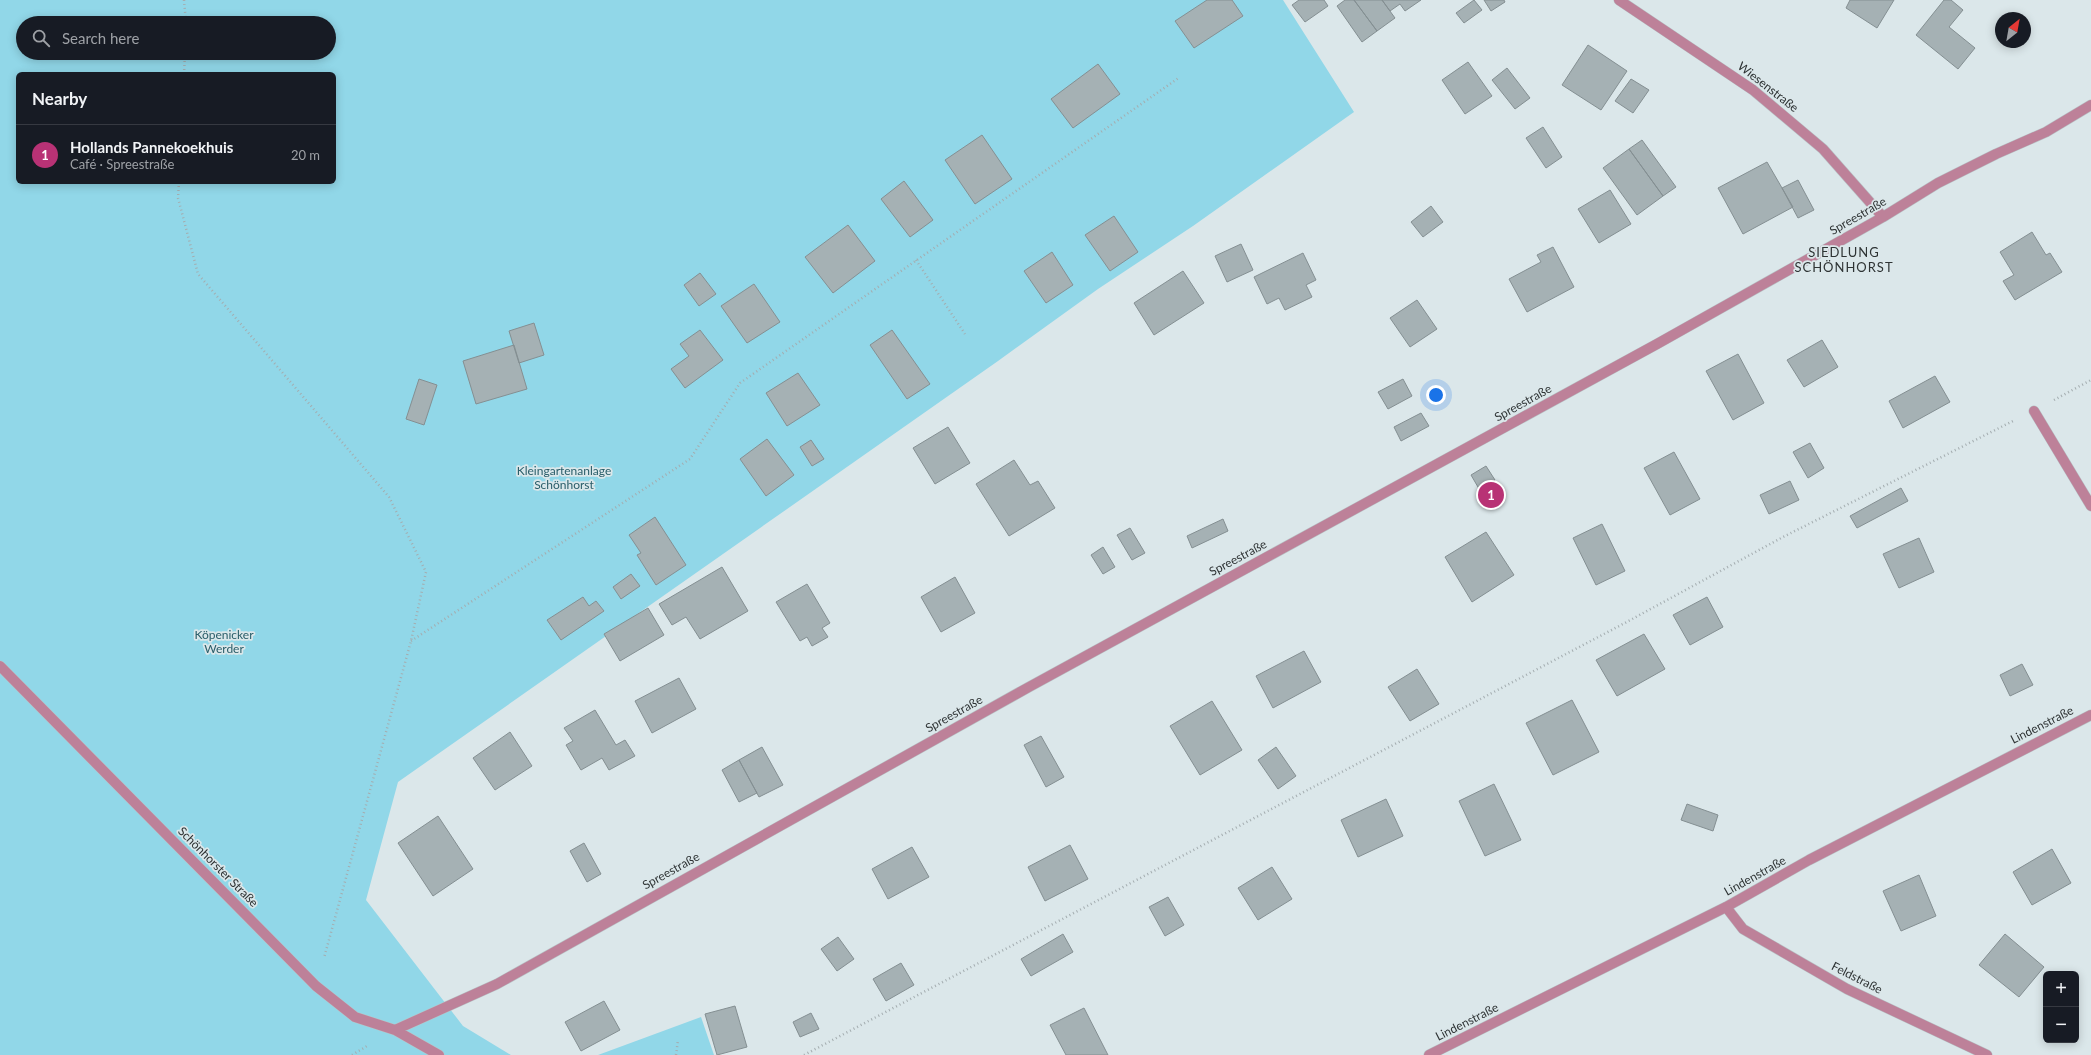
<!DOCTYPE html>
<meta charset="utf-8">
<style>
:root{--surface:#171b24;--page:#242831;--text:#f1f3f6;--muted:#9ea1a6;--line:#363941;--accent:#b83275}
body{margin:0;font-family:Lato,sans-serif;background:var(--page);color:var(--text)}
.controls{position:absolute;right:12px;bottom:12px;display:grid;overflow:hidden;border-radius:6px;box-shadow:0 2px 10px #0003}
.controls button{width:36px;height:36px;display:grid;place-items:center;padding:0;border:0;border-bottom:1px solid var(--line);background:var(--surface);color:var(--text);font:20px sans-serif}
.compass{position:absolute;left:1995px;top:12px;width:36px;height:36px;border-radius:50%;background:var(--surface);box-shadow:0 2px 10px #0003;rotate:31deg}
.you{position:absolute;left:1436px;top:395px;width:14px;height:14px;margin:-10px;border:3px solid #fff;border-radius:50%;background:#1a73e8;box-shadow:0 0 0 6px #1a73e833}
.badge{display:grid;place-items:center;width:26px;height:26px;border-radius:50%;background:var(--accent);color:#fff;font-size:13px;font-weight:700}
.pin{position:absolute;translate:-50% -50%;border:2px solid #fff;box-shadow:0 1px 4px #0006}
.list{margin:0;padding:0;list-style:none}
h2{display:flex;justify-content:space-between;align-items:center;height:52px;margin:0;padding:0 16px;font-size:17px}
h2 small{font-size:13px;font-weight:400;color:var(--muted)}
.list li{display:grid;grid-template-columns:26px 1fr auto;gap:12px;align-items:center;box-sizing:border-box;height:60px;padding:0 16px;border-top:1px solid var(--line)}
.list b{display:block;font-size:15px;white-space:nowrap}
.list p{margin:0;font-size:13px;white-space:nowrap;color:var(--muted)}
.list em{font-size:13px;font-style:normal;color:var(--muted)}
.icon{flex:none;width:22px;height:22px;fill:none;stroke:currentColor;stroke-width:2;stroke-linecap:round;stroke-linejoin:round}
.map{position:relative;flex:none;width:2091px;height:1055px;overflow:hidden}
.search{position:absolute;background:var(--surface);box-shadow:0 2px 10px #0003;left:16px;top:16px;width:320px;height:44px;display:flex;align-items:center;gap:10px;box-sizing:border-box;padding:0 14px;border-radius:22px;color:var(--muted);font-size:15px}
.panel{position:absolute;background:var(--surface);box-shadow:0 2px 10px #0003;left:16px;top:72px;width:320px;height:112px;border-radius:6px}
.map>svg:first-child{display:block}
.green{fill:#91d7e8;fill-rule:evenodd}
.building{fill:#a5b1b4;stroke:#848f92}
.lines{fill:none;stroke-linecap:round;stroke-linejoin:round}
.minor-casing{stroke:#b8c3c6;stroke-width:11}
.path{stroke:#a4adb0;stroke-width:2.5;stroke-dasharray:1 3;stroke-linecap:butt}
.minor{stroke:#bd8199;stroke-width:10}
.labels{text-anchor:middle;stroke-width:3.5;stroke-linejoin:round;paint-order:stroke}
.street-label{font-size:12px;fill:#2e3334;stroke:#dbe7ea}
.park-label{font-size:12px;fill:#2a5e6a;stroke:#dbe7ea}
.neighbourhood-label{font-size:13px;letter-spacing:1px;fill:#2e3334;stroke:#dbe7ea}
</style>
<div class="map">
<svg width="2091" height="1055" viewBox="0 0 2091 1055">
<rect width="100%" height="100%" fill="#dbe7ea"/>
<path class="green" d="M0,0H1283L1354,112L1193,226L1098,289L998,361L398,782L366,900L463,1026L511,1055H0ZM23,23H329V53H23ZM18,74H334V182H18Z
M701,1017L714,1055H598Z"/>
<path class="building" d="M1207,0H1232L1243,16L1194,48L1175,21Z
M1299,0H1324L1328,6L1305,22L1292,5Z
M1345,0H1354L1377,31L1362,42L1337,6Z
M1354,0H1382L1395,18L1377,31Z
M1382,0H1421L1405,11L1400,4L1390,11Z
M1474,0L1482,10L1464,23L1456,13Z
M1484,0H1504L1505,2L1491,11Z
M1850,0H1894L1877,28L1846,8Z
M1944,0H1951L1963,10L1949,27L1975,48L1958,69L1916,35Z
M1588,45L1627,71L1601,110L1562,85Z
M1468,62L1492,96L1465,114L1442,80Z
M1098,64L1120,94L1073,128L1051,99Z
M1507,68L1530,98L1515,109L1492,80Z
M1631,79L1649,90L1633,113L1615,101Z
M1543,127L1562,157L1546,168L1526,138Z
M982,135L1012,179L975,204L945,160Z
M1642,140L1676,187L1663,196L1629,149Z
M1629,149L1663,196L1637,215L1603,168Z
M1767,162L1793,207L1743,234L1718,188Z
M1798,180L1814,210L1798,218L1782,188Z
M904,181L933,220L910,237L881,199Z
M1610,190L1631,224L1599,243L1578,209Z
M1431,206L1443,222L1423,237L1411,222Z
M1114,216L1138,252L1110,271L1085,235Z
M848,225L875,261L833,293L805,257Z
M2032,232L2046,255L2050,253L2062,272L2015,300L2003,281L2014,275L2000,252Z
M1241,244L1253,270L1227,282L1215,256Z
M1553,247L1574,287L1527,312L1509,279L1541,262L1537,255Z
M1052,252L1073,285L1046,303L1024,271Z
M1303,253L1316,280L1306,285L1312,297L1285,310L1279,298L1267,304L1254,277Z
M1183,271L1204,303L1154,335L1134,303Z
M700,273L716,294L699,306L684,285Z
M754,284L780,322L747,343L721,306Z
M1417,300L1437,329L1410,347L1390,318Z
M534,323L544,355L519,363L509,331Z
M700,330L723,360L685,388L671,369L689,356L680,344Z
M892,330L930,384L907,399L870,345Z
M1822,340L1838,367L1804,387L1787,360Z
M514,345L527,389L476,404L463,361Z
M1738,354L1764,403L1733,420L1706,371Z
M798,373L820,405L787,426L766,393Z
M1935,376L1950,402L1903,428L1889,401Z
M419,379L437,385L424,425L406,419Z
M1403,379L1412,396L1388,409L1378,392Z
M1421,413L1429,426L1401,441L1394,427Z
M948,427L970,463L935,484L913,448Z
M767,439L794,475L766,496L740,459Z
M811,440L824,459L812,466L800,447Z
M1810,443L1824,468L1808,478L1793,452Z
M1674,452L1700,499L1670,515L1644,468Z
M1014,460L1030,485L1038,481L1055,508L1009,536L976,484Z
M1486,466L1495,480L1491,482L1501,499L1489,506L1471,475Z
M1790,481L1799,500L1769,514L1760,495Z
M1901,488L1908,501L1857,528L1850,516Z
M655,517L686,565L656,585L637,555L641,553L629,535Z
M1223,519L1228,531L1192,548L1187,536Z
M1602,524L1625,571L1596,585L1573,538Z
M1130,528L1145,553L1132,560L1117,535Z
M1486,532L1514,575L1472,602L1445,557Z
M1919,538L1934,572L1899,588L1883,554Z
M1103,547L1115,567L1103,574L1091,555Z
M722,567L748,611L700,639L686,617L672,625L659,604Z
M631,574L640,586L621,599L613,587Z
M955,577L975,613L941,632L921,597Z
M807,584L830,623L822,628L828,637L812,646L807,637L800,641L776,602Z
M583,597L589,606L596,601L604,611L561,640L547,620Z
M1707,597L1723,627L1690,645L1673,615Z
M648,608L664,635L620,661L604,634Z
M1644,634L1665,669L1617,696L1596,660Z
M1304,651L1321,682L1273,708L1256,676Z
M2022,664L2033,685L2010,696L2000,675Z
M1417,669L1439,704L1410,721L1388,687Z
M679,678L696,709L652,733L635,701Z
M1572,700L1599,752L1553,775L1526,723Z
M1212,701L1242,750L1200,775L1170,726Z
M595,710L616,745L625,740L635,756L609,770L602,758L581,770L566,745L573,741L564,728Z
M510,732L532,766L495,790L473,758Z
M1041,736L1064,777L1046,787L1024,745Z
M762,747L783,785L759,797L739,760Z
M1276,747L1296,776L1278,789L1258,760Z
M739,760L757,793L739,802L722,770Z
M1494,784L1521,840L1485,856L1459,801Z
M1386,799L1403,836L1358,857L1341,820Z
M1687,804L1718,815L1713,831L1681,820Z
M438,816L473,869L433,896L398,843Z
M584,843L601,874L587,882L570,851Z
M1070,845L1088,879L1045,901L1028,867Z
M912,847L929,877L888,899L872,869Z
M2052,849L2071,883L2032,905L2013,872Z
M1272,867L1292,899L1258,920L1238,888Z
M1919,875L1936,916L1901,931L1883,891Z
M1168,897L1184,925L1165,936L1149,907Z
M1063,934L1073,952L1031,976L1021,959Z
M2005,934L2044,967L2019,997L1979,965Z
M838,937L854,959L837,971L821,949Z
M901,963L914,985L886,1001L873,979Z
M604,1001L620,1030L581,1051L565,1022Z
M735,1006L747,1047L717,1055L705,1014Z
M1084,1008L1108,1055H1066L1050,1025Z
M811,1013L819,1029L800,1037L793,1022Z"/>
<g class="lines">
<g class="minor-casing">
<path id="minor" d="M1619,0L1753,90L1823,149L1883,217
M2034,411L2091,506
M0,666L316,986L355,1017L395,1030L439,1055
M1726,907L1743,929L1847,989L1987,1055
M395,1030L497,984L1029,687L1657,344L1883,217L1938,183L1996,154L2046,132L2091,105
M1429,1055L1726,907L1809,860L2091,715"/>
</g>
<path class="path" d="M184,0L186,23
M184,74L185,53
M179,182L178,198L198,274L389,497L426,572L411,641L324,958
M916,260L965,334
M2054,400L2091,380
M411,641L690,459L740,383L1180,77
M352,1055L367,1046
M676,1055L678,1040
M804,1055L1623,624L1783,537L2013,421"/>
<use href="#minor" class="minor"/>
</g>
<g class="labels">
<g class="street-label">
<text transform="translate(1768 87) rotate(38)" y="4">Wiesenstraße</text>
<text transform="translate(1858 216) rotate(-30)" y="4">Spreestraße</text>
<text transform="translate(1523 403) rotate(-29)" y="4">Spreestraße</text>
<text transform="translate(1238 558) rotate(-28)" y="4">Spreestraße</text>
<text transform="translate(954 714) rotate(-29)" y="4">Spreestraße</text>
<text transform="translate(2042 725) rotate(-27)" y="4">Lindenstraße</text>
<text transform="translate(218 867) rotate(45)" y="4">Schönhorster Straße</text>
<text transform="translate(671 871) rotate(-29)" y="4">Spreestraße</text>
<text transform="translate(1755 876) rotate(-29)" y="4">Lindenstraße</text>
<text transform="translate(1857 978) rotate(27)" y="4">Feldstraße</text>
<text transform="translate(1467 1022) rotate(-27)" y="4">Lindenstraße</text>
</g>
<g class="park-label">
<text x="564" y="475">Kleingartenanlage<tspan x="564" dy="14">Schönhorst</tspan></text>
<text x="224" y="639">Köpenicker<tspan x="224" dy="14">Werder</tspan></text>
</g>
<g class="neighbourhood-label">
<text x="1844" y="257">SIEDLUNG<tspan x="1844" dy="15">SCHÖNHORST</tspan></text>
</g>
</g>
</svg>
<div class="controls">
<button>+</button>
<button>−</button>
</div>
<svg class="compass" viewBox="-18 -18 36 36"><path d="M0-13l5 13h-10z" fill="#e53935"/><path d="M0 13l5-13h-10z" fill="#9ea1a6"/></svg>
<div class="you"></div>
<div class="pin badge" style="left:1491px;top:495px">1</div>
<div class="search"><svg class="icon" aria-label="search" viewBox="0 0 24 24"><circle cx="10" cy="10" r="6"/><path d="M15 15l6 6"/></svg>Search here</div>
<section class="panel">
<h2>Nearby<small></small></h2>
<ul class="list">
<li><span class="badge">1</span><div><b>Hollands Pannekoekhuis</b><p>Café · Spreestraße</p></div><em>20 m</em></li>
</ul>
</section>
</div>
